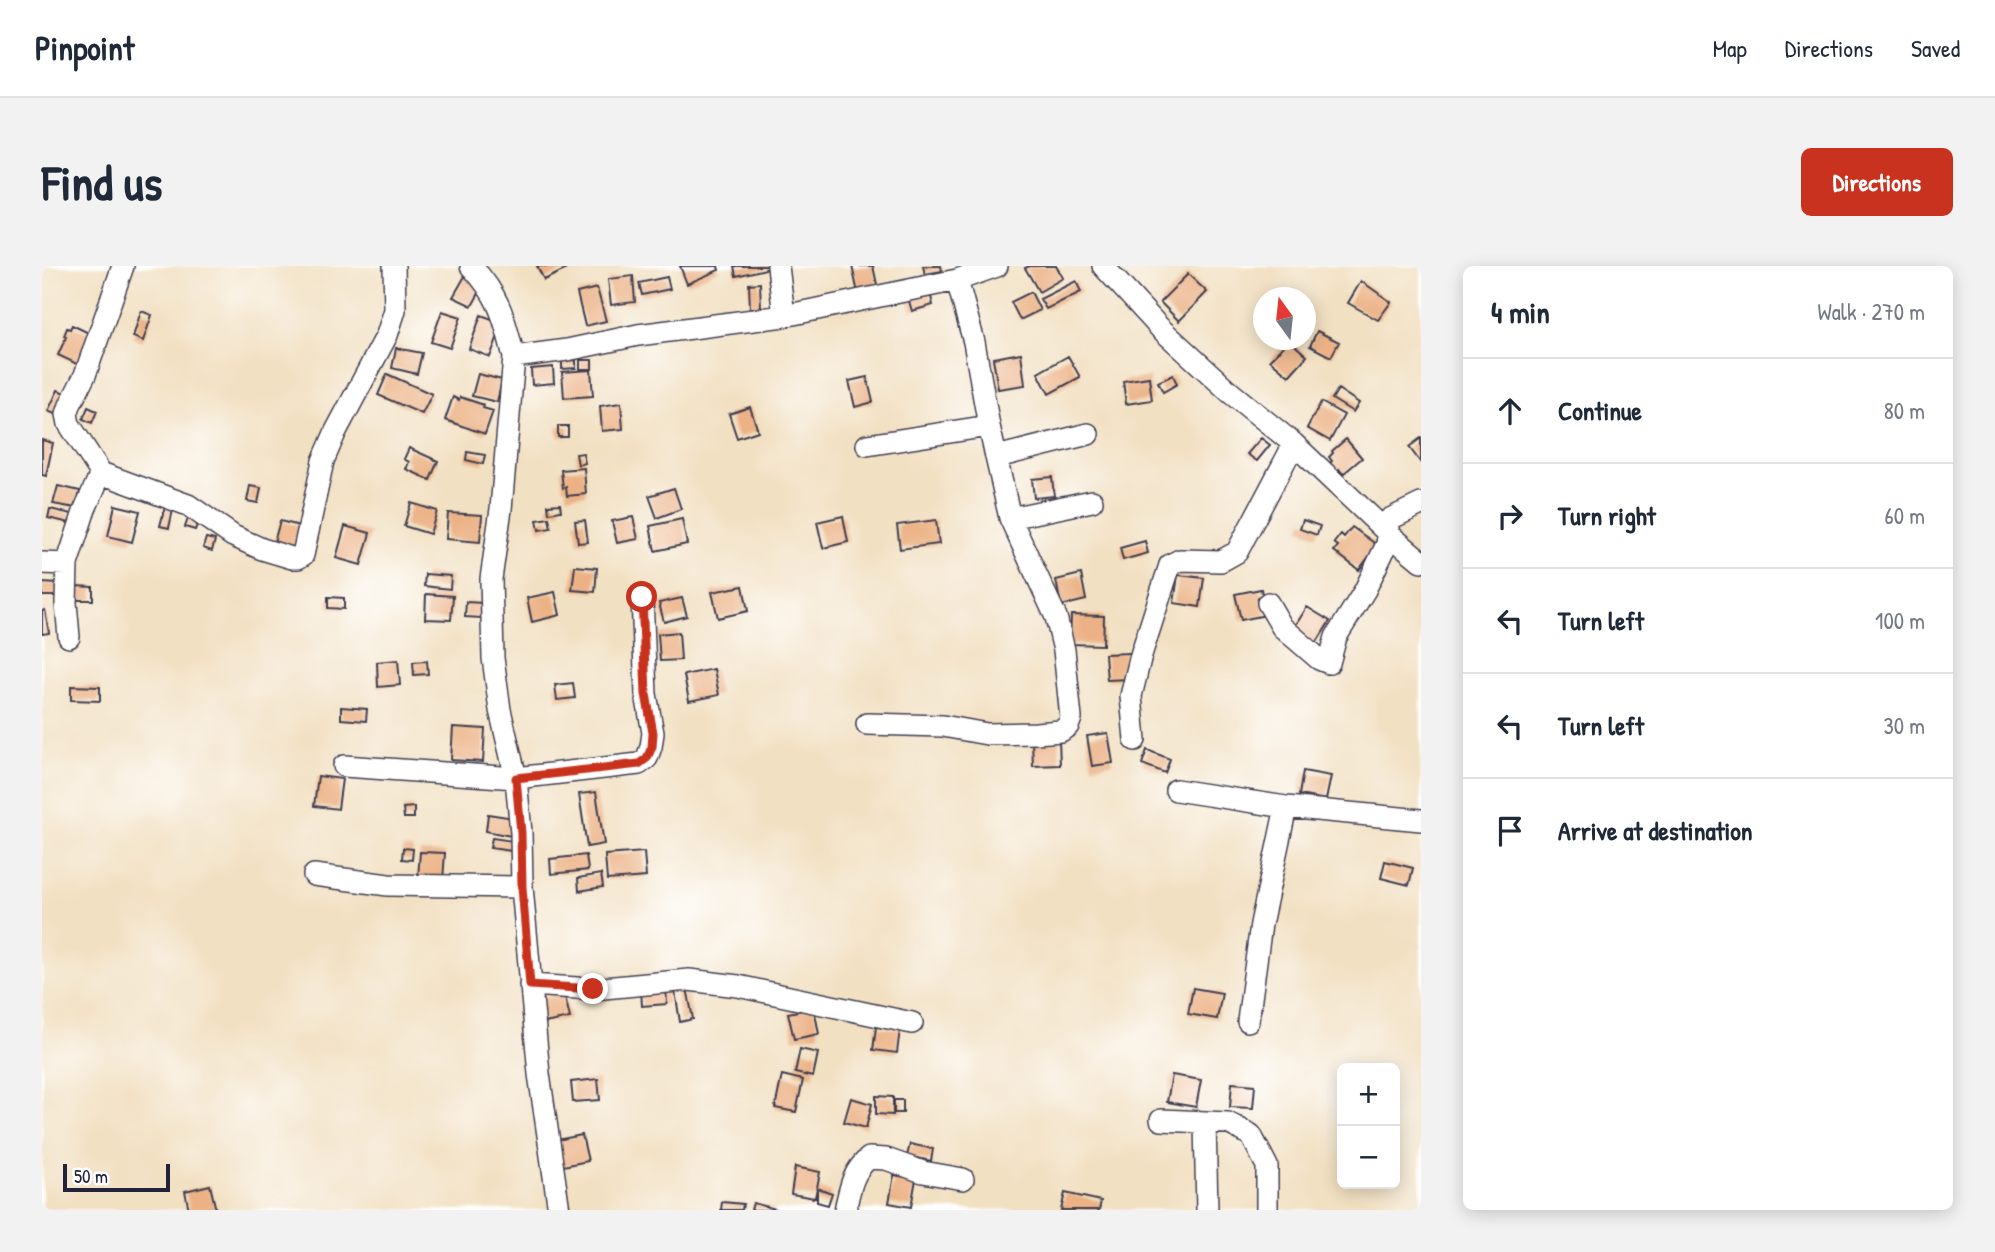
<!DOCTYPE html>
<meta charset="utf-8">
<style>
:root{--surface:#fff;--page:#f2f2f3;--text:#1f2937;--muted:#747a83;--line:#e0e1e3;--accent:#c8321e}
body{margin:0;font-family:"Patrick Hand",sans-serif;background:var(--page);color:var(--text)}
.controls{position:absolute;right:21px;bottom:21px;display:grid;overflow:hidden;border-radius:10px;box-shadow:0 4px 18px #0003}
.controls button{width:63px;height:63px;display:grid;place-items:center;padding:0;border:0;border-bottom:2px solid var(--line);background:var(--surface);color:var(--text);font:35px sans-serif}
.compass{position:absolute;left:1211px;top:21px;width:63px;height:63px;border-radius:50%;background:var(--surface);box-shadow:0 4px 18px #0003;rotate:345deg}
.scale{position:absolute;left:21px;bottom:18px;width:107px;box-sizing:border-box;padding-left:7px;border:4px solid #22223b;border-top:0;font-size:19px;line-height:24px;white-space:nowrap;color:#22223b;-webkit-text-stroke:5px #fff;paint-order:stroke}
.stop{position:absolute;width:21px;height:21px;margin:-16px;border:5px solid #c8321e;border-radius:50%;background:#fff}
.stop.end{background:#c8321e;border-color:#fff;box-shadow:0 2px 7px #0008}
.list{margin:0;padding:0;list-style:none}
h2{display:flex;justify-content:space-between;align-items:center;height:91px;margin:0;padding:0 28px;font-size:30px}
h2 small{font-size:23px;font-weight:400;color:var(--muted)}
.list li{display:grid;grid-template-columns:46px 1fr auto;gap:21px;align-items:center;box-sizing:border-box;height:105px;padding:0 28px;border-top:2px solid var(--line)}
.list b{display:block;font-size:26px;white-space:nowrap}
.list em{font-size:23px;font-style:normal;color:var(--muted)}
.icon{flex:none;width:38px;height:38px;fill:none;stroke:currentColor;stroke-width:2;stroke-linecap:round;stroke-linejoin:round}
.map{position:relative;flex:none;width:1379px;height:944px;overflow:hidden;border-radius:10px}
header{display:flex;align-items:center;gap:42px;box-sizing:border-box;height:98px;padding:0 35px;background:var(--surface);border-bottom:2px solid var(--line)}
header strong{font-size:33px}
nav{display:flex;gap:38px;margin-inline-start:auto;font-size:24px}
.intro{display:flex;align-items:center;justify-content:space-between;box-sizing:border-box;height:168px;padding:0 42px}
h1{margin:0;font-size:49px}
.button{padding:18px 32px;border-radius:10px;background:var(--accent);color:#fff;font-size:24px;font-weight:700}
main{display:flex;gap:42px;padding:0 42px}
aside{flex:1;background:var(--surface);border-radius:10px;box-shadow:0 4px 18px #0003}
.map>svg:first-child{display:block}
.building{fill:#ecb286}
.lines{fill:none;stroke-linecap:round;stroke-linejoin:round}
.minor-casing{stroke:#413e4f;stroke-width:24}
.minor{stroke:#fff;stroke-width:21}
.route{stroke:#c8321e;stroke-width:9}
</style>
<header>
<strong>Pinpoint</strong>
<nav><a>Map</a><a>Directions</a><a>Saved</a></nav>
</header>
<div class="intro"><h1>Find us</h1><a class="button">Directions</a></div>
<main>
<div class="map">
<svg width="1379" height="944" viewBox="0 0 1379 944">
<rect width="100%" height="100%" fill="#fff"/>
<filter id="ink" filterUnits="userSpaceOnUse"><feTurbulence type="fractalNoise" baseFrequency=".0143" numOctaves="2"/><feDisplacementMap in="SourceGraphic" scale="14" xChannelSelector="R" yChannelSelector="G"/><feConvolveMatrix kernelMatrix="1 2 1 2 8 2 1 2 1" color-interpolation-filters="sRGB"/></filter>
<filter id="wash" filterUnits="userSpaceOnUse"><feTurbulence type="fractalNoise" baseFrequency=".00686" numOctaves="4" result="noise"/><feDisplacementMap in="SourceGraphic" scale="28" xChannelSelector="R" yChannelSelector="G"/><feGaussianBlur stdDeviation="1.57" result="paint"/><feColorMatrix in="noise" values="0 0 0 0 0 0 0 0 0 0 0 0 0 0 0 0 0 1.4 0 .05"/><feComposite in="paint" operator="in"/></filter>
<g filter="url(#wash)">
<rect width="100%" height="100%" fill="#f2e0c2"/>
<g id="blocks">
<path class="building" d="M495,0H521L523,4L502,14Z
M638,0H676L677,4L645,18Z
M692,0H732V1L694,10Z
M810,0H831L836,23L816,27Z
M881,0H899L900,5L883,8Z
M988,0H1014L1021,12L997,26L983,2Z
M1146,8L1165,26L1137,55L1118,36Z
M423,10L441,20L430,40L411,31Z
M591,10L593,36L569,39L566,13Z
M625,11L628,23L600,29L597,17Z
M1034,15L1039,26L1004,43L998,33Z
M1319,15L1349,36L1336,54L1306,37Z
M718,17L719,42L708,43L707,18Z
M555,22L564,55L543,60L535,27Z
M888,26L891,39L870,45L866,32Z
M989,26L998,44L978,54L969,36Z
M99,45L110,49L101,75L91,71Z
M400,45L419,51L408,82L389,76Z
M439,49L461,57L448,91L427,83Z
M30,59L53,70L39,100L16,89L24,71L22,70L25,62L28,63Z
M1275,65L1297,76L1289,91L1268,80Z
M1247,74L1265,90L1247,110L1228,94Z
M354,82L380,87L375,108L350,102Z
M979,87L983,119L956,123L951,92Z
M1026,90L1038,111L1007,128L996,107Z
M534,94V102L520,103V95Z
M538,94H550V103H538Z
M511,101L512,117L490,119L489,103Z
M549,104L551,130L522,132L520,106Z
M345,108L390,128L380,148L336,129Z
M436,108L460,114L455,136L430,130Z
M1131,109L1135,118L1121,126L1116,116Z
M825,111L831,136L813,141L807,115Z
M1107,111L1110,134L1084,138L1081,115Z
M1296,123L1317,137L1311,146L1290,133Z
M16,124L27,129L17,150L6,145Z
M411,131L417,134L418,131L442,139L441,142L451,145L443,168L403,154Z
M1279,136L1302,149L1288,175L1265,162Z
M579,137L581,163L560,165L558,140Z
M46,141L55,145L50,157L41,153Z
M708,141L716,165L695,172L687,148Z
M516,160H526V171H516Z
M1219,172L1228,179L1215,195L1205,188Z
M1379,172V197L1367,181Z
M1304,173L1320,192L1301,208L1297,203L1294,206L1287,198L1290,195L1287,191L1291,187L1290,185Z
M0,174L11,177L4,210L0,209Z
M367,182L396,195L388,214L364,203L367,196L362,193Z
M425,186L443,189L441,198L424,194Z
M541,187L543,197L536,199L534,188Z
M542,202L544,228L525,230L524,221L521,222L519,204Z
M1010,211L1012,230L992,232L990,213Z
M16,220L38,225L34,242L11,238Z
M208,220L219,222L216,237L205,235Z
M632,222L639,243L615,252L607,230Z
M124,237L132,239L127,262L118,260Z
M369,237L395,245L388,268L362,260Z
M518,238L519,245L507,247L506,239Z
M73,239L98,245L90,276L66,270Z
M8,243L30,248L28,257L6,252Z
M406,247L440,249L438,276L404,273Z
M147,250L157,254L153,264L143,261Z
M801,250L806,276L781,282L775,256Z
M591,251L596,273L575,277L570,255Z
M507,252L509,262L497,264L495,254Z
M640,253L645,278L613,285L608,260Z
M543,254L546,276L536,277L533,255Z
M894,254L897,278L858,283L855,259Z
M1261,254L1278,260L1275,269L1258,263Z
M238,255L262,261L256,283L232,276Z
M303,260L328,267L319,299L294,292Z
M1310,261L1335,279L1317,304L1292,285L1296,280L1292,277L1299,268L1302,271Z
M164,272L173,274L170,285L161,282Z
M1103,275L1106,287L1081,294L1078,282Z
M533,300L555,302L553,326L530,324Z
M383,308L409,310L408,323L382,320Z
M1039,308L1044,334L1019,340L1014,314Z
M1136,309L1162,312L1158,341L1132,337Z
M0,317L17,318L16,330H0Z
M32,320L51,321V334H32Z
M701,320L706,345L676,352L670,326Z
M1219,323L1224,349L1199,354L1193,328Z
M513,326L518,349L490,356L485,332Z
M384,328L411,330L409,354L383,353Z
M286,331L302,332V343L286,342Z
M640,332L645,350L622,356L617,337Z
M424,336L441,337L440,352L423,351Z
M1265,341L1288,355L1273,379L1250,365Z
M3,344L7,367L0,368V345Z
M1029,349L1062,350L1061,379L1028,378Z
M637,366L639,394L618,395L616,368Z
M1088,387L1089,413L1065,414L1063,388Z
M356,394L358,419L336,421L335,396Z
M385,395L386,408L372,409L371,396Z
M672,403L677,429L647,435L642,409Z
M531,417L533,432L515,434L513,419Z
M29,420L58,421V435L29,434Z
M299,441L325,443L324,455L299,453Z
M411,461L443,463L441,496L409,494Z
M1066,467L1071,497L1050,500L1045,470Z
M1017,473L1018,499L991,500L990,474Z
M1105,484L1128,493L1123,507L1100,498Z
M1261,505L1289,510L1284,534L1257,529Z
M276,510L300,513L296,543L272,540Z
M554,526L562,578L545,581L537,528Z
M372,541V552H362L361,542Z
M446,548L472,552L469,570L444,565Z
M450,572L471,575L470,585L448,582Z
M361,582L371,583L370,594L360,593Z
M378,586L403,587L401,614L376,612Z
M602,586L604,611L565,614L563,589Z
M544,589L546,604L509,608L508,593Z
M1343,595L1371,602L1367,619L1339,612Z
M559,608L561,621L537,625L536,612Z
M624,721L625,738L600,740L599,723Z
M645,722L651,753L638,756L633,725Z
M1151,722L1180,727L1175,753L1146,748Z
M522,726L528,752L502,757L497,732Z
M772,742L777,768L752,773L746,747Z
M834,761L858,763L855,787L831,784Z
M758,783L776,787L771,811L753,807Z
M740,809L761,814L754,846L733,842Z
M1130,809L1159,814L1154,841L1125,836Z
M556,813L558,834L531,836L529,816Z
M1190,817L1213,819L1211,842L1188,841Z
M834,830L851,831V849L834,848Z
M809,832L830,838L824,862L802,856Z
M852,834H861V847H852Z
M540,869L546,895L521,900L515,874Z
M868,878L891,883L889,895L865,890Z
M753,901L778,906L773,932L749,928Z
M852,909L874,913L869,941L847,937Z
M168,919L174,944H147L143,925Z
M775,922L790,927L786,939L775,936Z
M1023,927L1059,935L1057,944H1019Z
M680,936L701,938L700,944H679Z
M711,937L734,943L733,944H709Z"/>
</g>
</g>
<g filter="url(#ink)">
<use href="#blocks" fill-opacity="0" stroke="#413e4f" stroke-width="2"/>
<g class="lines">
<g class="minor-casing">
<path id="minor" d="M81,0L43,109L28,139L25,148L27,158L59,207L146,239L191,270L220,283L250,292H256L261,289L281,195L294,165L345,69L353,44L352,0
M429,0C458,31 462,51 472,91L525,84L596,69L742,50L915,14L955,0
M736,0L742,50
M1061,0L1118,62L1189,127L1252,178L1348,269L1379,295
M472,91L459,243L449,313L451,392L458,444L474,512L479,567L480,621L497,808L517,944
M825,179L947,160
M955,191L1046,168
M968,252L1050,235
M0,297L25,298L43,243L59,207
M25,298L24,337L27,371
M1226,337L1240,361L1277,393L1287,397L1294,371L1323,324L1345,278L1348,253L1379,238
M825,458L901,460L945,468L994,467L1019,465L1026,460L1029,452L1022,384L1014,351L968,252L947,160L932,76L915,14
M1093,474L1089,430L1099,389L1128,299L1138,294L1179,295L1195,286L1252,178
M302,500L474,512L597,498L605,492L609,481L611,467L604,428L600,331
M1134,524L1244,541L1379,554
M272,609L346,619L480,621
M488,719L551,723L647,714L696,720L870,757
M1206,755L1219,658L1244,541
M1119,854L1186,857L1209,869L1225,900V944
M1163,857L1165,944
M803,944C808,923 810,906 827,892L844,893L881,906L921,913"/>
</g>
<use href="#minor" class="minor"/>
</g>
</g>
<g class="lines" filter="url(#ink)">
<path class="route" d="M551,723L488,719L480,621L479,567L474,512L597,498L605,492L610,481L611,467L604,428L600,331"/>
</g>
</svg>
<div class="controls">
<button>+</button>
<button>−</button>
</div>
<svg class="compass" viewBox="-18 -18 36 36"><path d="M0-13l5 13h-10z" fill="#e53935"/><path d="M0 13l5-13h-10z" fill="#747a83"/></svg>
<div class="scale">50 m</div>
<div class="stop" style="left:600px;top:331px"></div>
<div class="stop end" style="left:551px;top:723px"></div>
</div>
<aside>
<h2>4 min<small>Walk · 270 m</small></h2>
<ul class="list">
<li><svg class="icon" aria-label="ahead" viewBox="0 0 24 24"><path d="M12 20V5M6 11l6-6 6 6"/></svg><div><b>Continue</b></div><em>80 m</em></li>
<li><svg class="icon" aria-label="right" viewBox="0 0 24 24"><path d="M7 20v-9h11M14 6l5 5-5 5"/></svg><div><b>Turn right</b></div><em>60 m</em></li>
<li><svg class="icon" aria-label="left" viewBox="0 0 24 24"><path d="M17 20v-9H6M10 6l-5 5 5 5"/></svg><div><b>Turn left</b></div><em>100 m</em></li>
<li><svg class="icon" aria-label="left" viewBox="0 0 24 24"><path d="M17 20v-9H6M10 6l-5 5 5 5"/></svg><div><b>Turn left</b></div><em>30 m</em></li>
<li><svg class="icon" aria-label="arrive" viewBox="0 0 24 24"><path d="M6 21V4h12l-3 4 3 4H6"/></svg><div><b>Arrive at destination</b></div></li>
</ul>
</aside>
</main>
